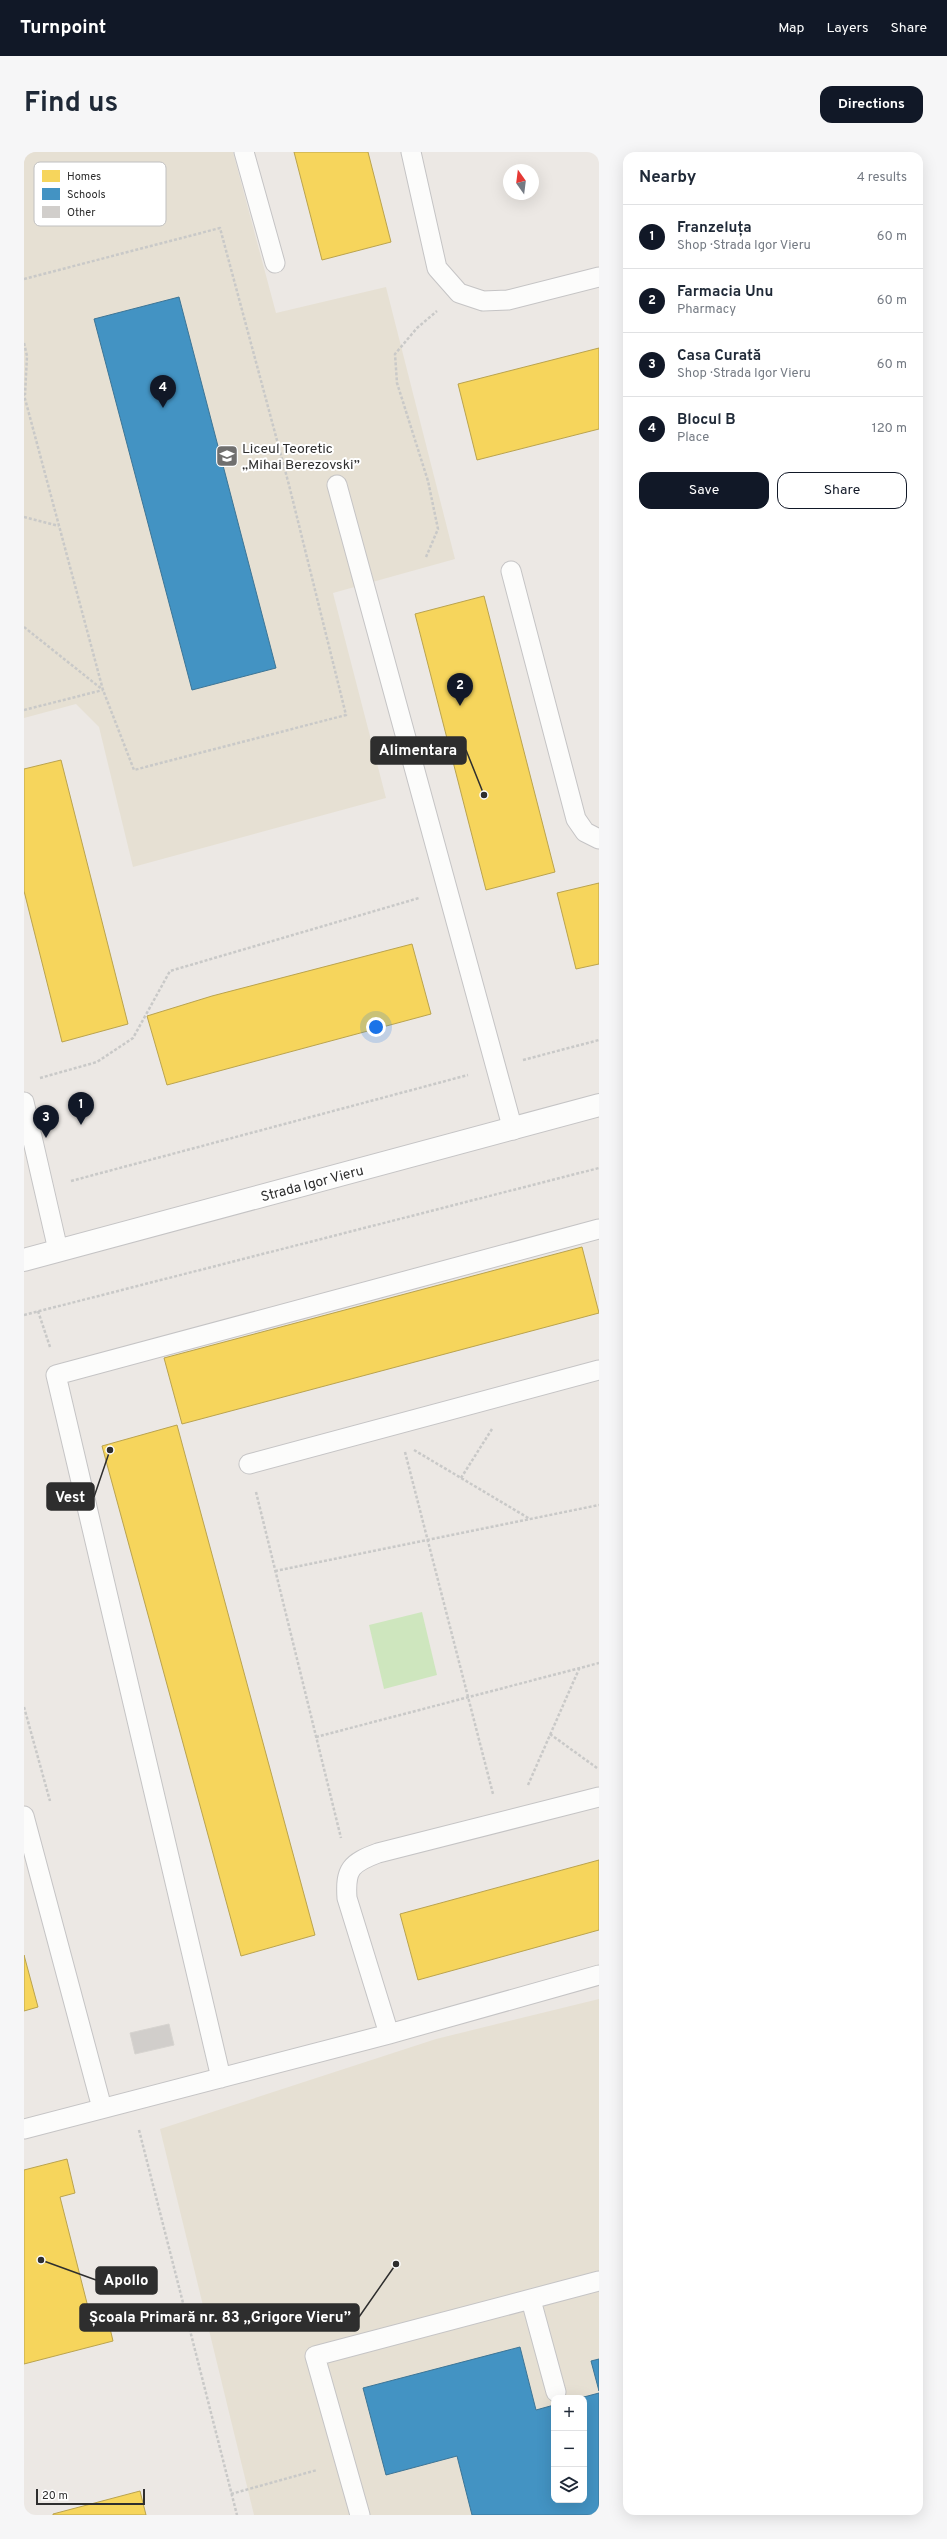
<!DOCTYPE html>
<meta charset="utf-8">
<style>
:root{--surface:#fff;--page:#f6f6f7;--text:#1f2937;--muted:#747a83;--line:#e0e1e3;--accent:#111827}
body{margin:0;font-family:Overpass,sans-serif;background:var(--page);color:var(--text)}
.controls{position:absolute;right:12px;bottom:12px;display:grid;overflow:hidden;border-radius:8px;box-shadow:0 4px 16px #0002}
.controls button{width:36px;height:36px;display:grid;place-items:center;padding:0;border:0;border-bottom:1px solid var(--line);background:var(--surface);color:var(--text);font:20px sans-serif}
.compass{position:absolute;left:479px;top:12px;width:36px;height:36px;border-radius:50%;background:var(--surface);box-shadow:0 4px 16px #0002;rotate:346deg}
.scale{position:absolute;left:12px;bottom:10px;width:109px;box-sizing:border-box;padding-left:4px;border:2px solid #2e2e2e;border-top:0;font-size:11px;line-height:14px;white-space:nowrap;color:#2e2e2e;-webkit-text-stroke:3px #fff;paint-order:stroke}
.you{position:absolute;left:352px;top:875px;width:14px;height:14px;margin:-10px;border:3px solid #fff;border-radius:50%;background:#1a73e8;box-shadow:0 0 0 6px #1a73e833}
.badge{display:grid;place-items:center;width:26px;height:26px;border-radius:50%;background:var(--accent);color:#fff;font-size:13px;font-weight:700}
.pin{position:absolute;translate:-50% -33px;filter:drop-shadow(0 1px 2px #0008)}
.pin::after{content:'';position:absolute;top:21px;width:14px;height:12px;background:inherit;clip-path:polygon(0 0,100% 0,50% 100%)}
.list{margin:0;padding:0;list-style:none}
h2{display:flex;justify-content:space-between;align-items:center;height:52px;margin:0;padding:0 16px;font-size:17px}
h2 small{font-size:13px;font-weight:400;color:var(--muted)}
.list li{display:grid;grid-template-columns:26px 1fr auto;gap:12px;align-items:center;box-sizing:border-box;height:64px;padding:0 16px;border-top:1px solid var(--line)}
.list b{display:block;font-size:15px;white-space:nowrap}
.list p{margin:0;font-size:13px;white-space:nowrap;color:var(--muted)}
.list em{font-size:13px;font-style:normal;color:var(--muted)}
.actions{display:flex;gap:8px;padding:12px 16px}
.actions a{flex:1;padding:9px 0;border:1px solid var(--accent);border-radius:12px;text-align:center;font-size:14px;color:var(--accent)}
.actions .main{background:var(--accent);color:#fff}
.icon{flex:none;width:22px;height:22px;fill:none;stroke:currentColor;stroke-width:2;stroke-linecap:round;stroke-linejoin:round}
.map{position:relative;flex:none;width:575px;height:2363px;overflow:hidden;border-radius:12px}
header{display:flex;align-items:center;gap:24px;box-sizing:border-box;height:56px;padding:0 20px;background:var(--accent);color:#fff}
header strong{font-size:19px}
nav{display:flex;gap:22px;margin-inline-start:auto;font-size:14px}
.intro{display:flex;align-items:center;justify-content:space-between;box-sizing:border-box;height:96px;padding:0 24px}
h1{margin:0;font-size:28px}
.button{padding:10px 18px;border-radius:12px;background:var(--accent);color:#fff;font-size:14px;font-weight:700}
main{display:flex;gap:24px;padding:0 24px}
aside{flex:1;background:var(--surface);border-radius:12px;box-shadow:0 4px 16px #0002}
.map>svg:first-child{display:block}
.education{fill:#e6e0d3;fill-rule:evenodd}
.green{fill:#cee6be}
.homes{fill:#f6d55c;stroke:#baa34e}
.schools{fill:#4393c3;stroke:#3d7596}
.building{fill:#d1cecb;stroke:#d7d4d0}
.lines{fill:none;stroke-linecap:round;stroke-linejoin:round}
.lane-casing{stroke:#c5c4c5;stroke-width:21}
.secondary-casing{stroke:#c5c4c5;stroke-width:24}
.path{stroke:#c9c9c8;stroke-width:2.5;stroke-dasharray:3 2;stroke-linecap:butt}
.lane{stroke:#fcfcfb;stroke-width:19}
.secondary{stroke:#fcfcfb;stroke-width:22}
.labels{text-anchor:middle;stroke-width:4;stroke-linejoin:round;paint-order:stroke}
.poi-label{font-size:14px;fill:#2e2e2e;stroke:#fff;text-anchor:start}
.street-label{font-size:14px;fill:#2e2e2e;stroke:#fff}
.key{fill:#fff;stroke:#c0c0c0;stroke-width:1}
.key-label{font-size:11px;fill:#2e2e2e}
.leader{fill:none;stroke:#2e2e2e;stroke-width:1.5}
.callout-dot{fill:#2e2e2e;stroke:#fff;stroke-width:1.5}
.callout{fill:#2e2e2e;stroke:#2e2e2e;stroke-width:1.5}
.callout-label{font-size:15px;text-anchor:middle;font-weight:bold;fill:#fff}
</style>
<header>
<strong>Turnpoint</strong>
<nav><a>Map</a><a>Layers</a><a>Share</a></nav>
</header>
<div class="intro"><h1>Find us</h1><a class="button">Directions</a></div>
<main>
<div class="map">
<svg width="575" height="2363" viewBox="0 0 575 2363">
<rect width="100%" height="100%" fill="#ece8e4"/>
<path class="education" d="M0,0H209L252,161L362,135L431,407L309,441L362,646L109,715L75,575L52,552L0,566Z
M575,1847V2363H230L136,1977L412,1887ZM530,2246H560V2348H530Z"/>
<path class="green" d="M398,1460L413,1523L360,1537L345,1473Z"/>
<path class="homes" d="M270,0H344L367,90L298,108Z
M575,196V277L453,308L434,232Z
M460,444L531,720L462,738L391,462Z
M37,608L104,872L38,890L0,739V617Z
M575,731V812L552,817L533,741Z
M388,792L407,862L143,933L123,864L188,844Z
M558,1095L575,1161L158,1272L140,1206Z
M153,1273L291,1783L217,1804L78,1294Z
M575,1708V1778L394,1828L376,1762Z
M0,1803L14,1855L0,1859Z
M43,2007L51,2041L36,2045L65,2159L81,2155L89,2189L0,2212V2018Z
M116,2339L122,2363H29V2362Z"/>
<path class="schools" d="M155,145L252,516L168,538L70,167Z
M496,2195L512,2258L530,2253V2348H560V2246H556L575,2241V2363H448L433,2304L362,2323L339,2236Z
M575,2207V2239L567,2209Z"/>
<path class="building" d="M145,1872L150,1893L111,1902L106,1881Z"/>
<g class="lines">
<g class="lane-casing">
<path id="lane" d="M220,0L251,111
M387,0L413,116L435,141L459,149L484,148L575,125
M313,333L489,978
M487,419L552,667L561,680L575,687
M0,950L34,1098
M225,1312L575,1218
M0,1664L78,1956
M365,1882L323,1746C321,1717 327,1711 354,1701L575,1645
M197,1926L32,1223L575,1077
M0,1977L365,1882L575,1823
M507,2148L532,2240
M336,2363L291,2204L575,2129"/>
</g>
<g class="secondary-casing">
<path id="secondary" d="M0,1108L575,953"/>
</g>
<path class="path" d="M0,127L196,76L265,333L322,563L110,618L79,538L0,243
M0,191L3,204L1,243
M0,365L35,374
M402,405L414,377L404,329L373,231L371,202L393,176L413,159
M0,475L79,538
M0,558L79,538
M499,908L575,888
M16,926L73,910L109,886L146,819L395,746
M47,1029L444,923
M14,1159L26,1195
M0,1163L575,1016
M390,1298L506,1367
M381,1300L469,1642
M437,1326L468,1277
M232,1340L317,1686
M251,1419L575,1353
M0,1555L26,1649
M526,1582L573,1616
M292,1585L575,1511
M504,1633L555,1517
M115,1978L213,2363
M207,2342L293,2318"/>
<use href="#lane" class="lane"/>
<use href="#secondary" class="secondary"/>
</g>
<defs>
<g id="school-square" transform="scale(1.15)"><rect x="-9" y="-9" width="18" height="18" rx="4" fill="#706f6e" stroke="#fff"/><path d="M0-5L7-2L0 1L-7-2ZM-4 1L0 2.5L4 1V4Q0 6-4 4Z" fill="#fff"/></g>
</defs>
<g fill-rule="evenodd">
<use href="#school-square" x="203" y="304"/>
</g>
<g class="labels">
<g class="poi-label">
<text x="218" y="301">Liceul Teoretic<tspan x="218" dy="16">„Mihai Berezovski”</tspan></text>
</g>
<g class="street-label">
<text transform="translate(288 1031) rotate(-15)" y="5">Strada Igor Vieru</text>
</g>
</g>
<rect x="10" y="10" width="132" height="64" rx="6" class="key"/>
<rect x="18" y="18" width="18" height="12" fill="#f6d55c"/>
<rect x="18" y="36" width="18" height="12" fill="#4393c3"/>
<rect x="18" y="54" width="18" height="12" fill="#d1cecb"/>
<g class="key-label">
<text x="43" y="28">Homes</text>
<text x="43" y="46">Schools</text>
<text x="43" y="64">Other</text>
</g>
<path class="leader" d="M460 643L442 598M86 1298L70 1345M17 2108L72 2128M372 2112L335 2165"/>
<g class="callout-dot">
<circle cx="460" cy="643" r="4"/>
<circle cx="86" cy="1298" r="4"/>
<circle cx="17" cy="2108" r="4"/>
<circle cx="372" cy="2112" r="4"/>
</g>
<g class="callout">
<rect x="347" y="585" width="95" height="27" rx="4"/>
<rect x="23" y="1331" width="47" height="27" rx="4"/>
<rect x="72" y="2115" width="61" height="27" rx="4"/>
<rect x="56" y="2152" width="279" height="27" rx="4"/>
</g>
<g class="callout-label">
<text x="394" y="603">Alimentara</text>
<text x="46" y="1350">Vest</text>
<text x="102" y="2133">Apollo</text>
<text x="196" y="2170">Școala Primară nr. 83 „Grigore Vieru”</text>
</g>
</svg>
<div class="controls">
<button>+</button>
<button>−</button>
<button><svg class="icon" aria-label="layers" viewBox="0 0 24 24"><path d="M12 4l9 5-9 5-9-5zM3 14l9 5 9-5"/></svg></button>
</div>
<svg class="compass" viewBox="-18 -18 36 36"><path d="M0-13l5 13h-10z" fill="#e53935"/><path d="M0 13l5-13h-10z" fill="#747a83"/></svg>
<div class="scale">20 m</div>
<div class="you"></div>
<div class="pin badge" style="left:57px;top:973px">1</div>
<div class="pin badge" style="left:436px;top:554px">2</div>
<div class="pin badge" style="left:22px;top:986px">3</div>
<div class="pin badge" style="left:139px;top:256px">4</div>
</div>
<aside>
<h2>Nearby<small>4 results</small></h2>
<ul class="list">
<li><span class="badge">1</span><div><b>Franzeluța</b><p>Shop · Strada Igor Vieru</p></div><em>60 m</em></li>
<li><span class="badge">2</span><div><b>Farmacia Unu</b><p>Pharmacy</p></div><em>60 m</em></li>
<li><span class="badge">3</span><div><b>Casa Curată</b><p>Shop · Strada Igor Vieru</p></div><em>60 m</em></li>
<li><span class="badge">4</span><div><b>Blocul B</b><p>Place</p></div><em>120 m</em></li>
</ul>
<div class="actions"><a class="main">Save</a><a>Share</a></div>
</aside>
</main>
